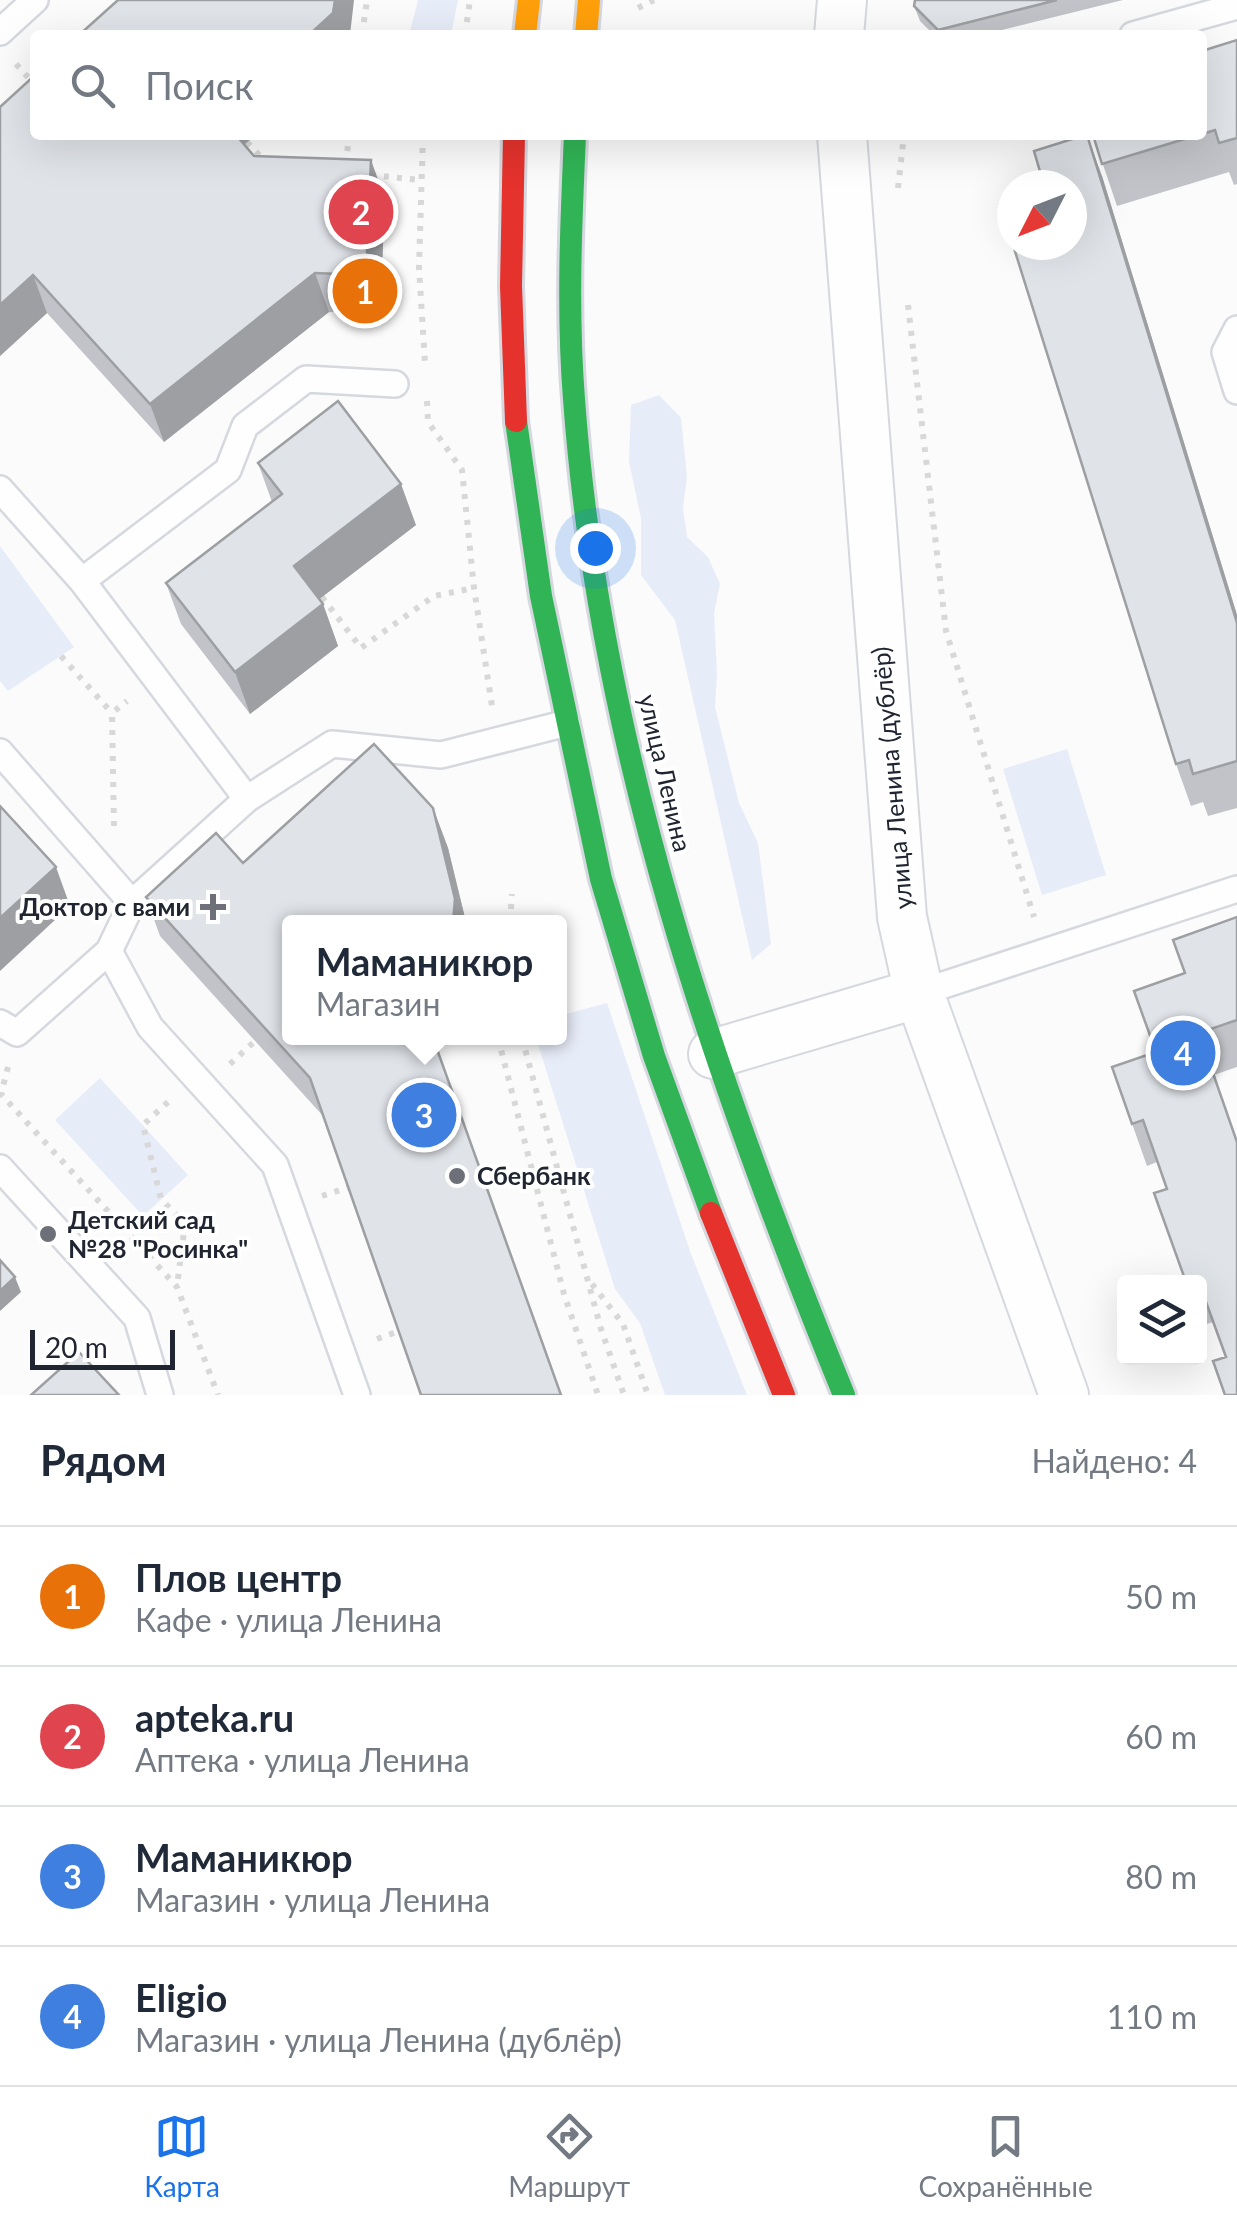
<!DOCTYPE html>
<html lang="ru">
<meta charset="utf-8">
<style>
:root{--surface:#fff;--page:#f6f6f7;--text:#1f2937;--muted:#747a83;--line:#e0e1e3;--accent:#1a73e8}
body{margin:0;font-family:Lato,sans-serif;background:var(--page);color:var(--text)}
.controls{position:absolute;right:30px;bottom:30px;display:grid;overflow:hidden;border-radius:10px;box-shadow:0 10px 40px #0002}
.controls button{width:90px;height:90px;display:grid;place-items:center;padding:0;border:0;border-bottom:2px solid var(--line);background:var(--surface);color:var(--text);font:50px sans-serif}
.compass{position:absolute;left:997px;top:170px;width:90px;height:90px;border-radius:50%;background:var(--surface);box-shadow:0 10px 40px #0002;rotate:228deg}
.scale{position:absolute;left:30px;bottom:25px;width:145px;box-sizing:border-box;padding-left:10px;border:5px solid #202531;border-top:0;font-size:28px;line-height:35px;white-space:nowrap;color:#202531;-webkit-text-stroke:8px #fff;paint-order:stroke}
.you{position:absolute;left:595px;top:548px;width:35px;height:35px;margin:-25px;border:8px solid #fff;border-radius:50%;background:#1a73e8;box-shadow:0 0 0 15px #1a73e833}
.badge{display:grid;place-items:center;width:65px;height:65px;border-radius:50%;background:var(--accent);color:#fff;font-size:32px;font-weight:700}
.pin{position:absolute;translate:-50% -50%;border:5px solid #fff;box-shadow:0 2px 10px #0006}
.popup{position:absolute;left:282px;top:915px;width:285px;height:130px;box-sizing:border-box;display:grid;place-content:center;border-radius:10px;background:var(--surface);filter:drop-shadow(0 2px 8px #0005);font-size:32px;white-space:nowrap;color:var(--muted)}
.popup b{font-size:38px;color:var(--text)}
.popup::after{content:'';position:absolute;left:50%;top:100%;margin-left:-20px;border:20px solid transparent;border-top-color:var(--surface)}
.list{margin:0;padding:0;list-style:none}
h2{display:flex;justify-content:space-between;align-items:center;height:130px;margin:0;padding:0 40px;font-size:42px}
h2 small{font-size:32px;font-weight:400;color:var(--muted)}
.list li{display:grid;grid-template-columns:65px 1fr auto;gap:30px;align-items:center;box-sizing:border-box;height:140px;padding:0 40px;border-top:2px solid var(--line)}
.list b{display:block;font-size:38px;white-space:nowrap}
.list p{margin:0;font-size:32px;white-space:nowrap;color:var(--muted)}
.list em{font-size:32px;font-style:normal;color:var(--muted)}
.icon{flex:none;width:55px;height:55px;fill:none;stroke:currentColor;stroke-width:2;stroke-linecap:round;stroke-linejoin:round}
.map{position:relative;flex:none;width:1237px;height:1395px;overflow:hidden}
.search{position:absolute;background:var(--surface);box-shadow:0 10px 40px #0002;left:30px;right:30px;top:30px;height:110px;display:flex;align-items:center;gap:25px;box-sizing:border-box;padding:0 35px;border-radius:10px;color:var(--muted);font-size:38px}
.sheet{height:690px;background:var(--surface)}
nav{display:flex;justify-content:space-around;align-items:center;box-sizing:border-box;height:140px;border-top:2px solid var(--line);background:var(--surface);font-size:28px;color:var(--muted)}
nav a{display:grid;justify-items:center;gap:5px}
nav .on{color:var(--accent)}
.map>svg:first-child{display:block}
.green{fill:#e7ecf9}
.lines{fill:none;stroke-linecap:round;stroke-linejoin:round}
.lane-casing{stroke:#d5d8de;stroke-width:30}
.street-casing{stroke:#d5d8de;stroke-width:52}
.fast-casing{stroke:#d5d8de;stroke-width:28}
.slow-casing{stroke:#d5d8de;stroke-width:28}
.jam-casing{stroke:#d5d8de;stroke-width:28}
.path{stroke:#d8d8d9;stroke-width:6;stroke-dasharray:5 8;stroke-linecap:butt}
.lane{stroke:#fefefe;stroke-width:25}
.street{stroke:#fefefe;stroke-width:48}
.fast{stroke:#30b455;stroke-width:22}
.slow{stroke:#ff9f0a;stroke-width:22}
.jam{stroke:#e5322d;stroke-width:22}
.wall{fill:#c1c3c8}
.shaded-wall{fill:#9d9fa2}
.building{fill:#e0e3e8;stroke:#9d9fa2;stroke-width:2.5}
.poi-dot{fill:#6d7078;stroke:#fff;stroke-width:4}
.labels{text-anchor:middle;stroke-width:8;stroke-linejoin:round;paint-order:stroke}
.street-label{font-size:25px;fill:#202531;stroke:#fff}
.poi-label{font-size:25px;font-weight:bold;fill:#202531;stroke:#fff;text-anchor:start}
</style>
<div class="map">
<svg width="1237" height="1395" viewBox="0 0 1237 1395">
<rect width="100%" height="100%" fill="#fbfbfb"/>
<path class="green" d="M418,0H458L451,35H409Z
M659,395L681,418L687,477L683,508L687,537L708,557L720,584L714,613L717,674L715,707L739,803L758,843L771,944L752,960L675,620L641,575V518L629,462L631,405Z
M0,546L74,647L8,691L0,681Z
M1067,749L1106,875L1042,895L1003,769Z
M607,1003L691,1254L747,1395H665L640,1323L615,1289L536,1038H559V1016Z
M100,1078L188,1175L143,1216L55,1120Z"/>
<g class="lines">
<g class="lane-casing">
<path id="lane" d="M0,32L35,0
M1133,35L1237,6
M1237,329L1225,352L1237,391
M0,489L82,581L247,799
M82,581L228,470L245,426L306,379L395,384
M0,752L132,903L247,799L332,744L441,755L567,723
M109,951L150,1027L275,1165L357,1395
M919,993L1237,889
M0,1023L17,1033L109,951L132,903
M0,1168L137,1318L160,1395"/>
</g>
<g class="street-casing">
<path id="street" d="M839,35L842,0
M842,135L902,917L919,993L1064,1395
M713,1054L919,993"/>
</g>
<g class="fast-casing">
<path id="fast" d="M575,135C571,223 567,311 574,399C599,745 714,1077 844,1395
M516,421L541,596L601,879L654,1056L711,1213"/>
</g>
<g class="slow-casing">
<path id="slow" d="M525,35L529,0
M586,35L589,0"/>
</g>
<g class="jam-casing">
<path id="jam" d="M514,135L511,286L516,421
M711,1213L784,1395"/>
</g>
<path class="path" d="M638,8L654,0
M362,35L367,0
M465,35L470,0
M16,64L35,85
M423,135L419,268L425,363
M247,142L263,159
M346,164L349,135
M371,175L420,180
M898,188L904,135
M908,305L946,631L1034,917
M427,401L428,422L462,470L474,588L492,706
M322,597L361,648L434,596L474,588
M61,656L112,713
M114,826L112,713L127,701
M510,922L512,894
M498,1038L564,1294L598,1395
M522,1038L601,1329L624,1395
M230,1064L255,1041
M8,1067L1,1094L177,1287L218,1395
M168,1102L143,1125L161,1199L185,1224L177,1286
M322,1196L349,1187
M592,1284L623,1324L648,1395
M377,1339L399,1331"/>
<use href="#lane" class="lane"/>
<use href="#street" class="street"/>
<use href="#fast" class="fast"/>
<use href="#slow" class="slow"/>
<use href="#jam" class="jam"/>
</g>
<path class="wall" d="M915,0H1123L982,35H934L920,21L914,6Z
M1237,40V184L1234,185L1229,172L1117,206L1093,135H1202V51Z
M35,135H255L244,145L254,156L385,199L380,313L329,312L164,442L47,313L0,356Z
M1102,176L1237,615V808L1208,816L1203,802L1191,806L1176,764Z
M258,463L416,525L319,599L323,604L338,646L250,714L181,624L166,583L272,502Z
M433,808L448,848L466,922H289L433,1038L323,1116L160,936L146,897L243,863Z
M1237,917V1067L1214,1075L1226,1357L1213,1322L1201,1326L1200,1321V1282H1186L1167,1189L1157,1162L1147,1166L1112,1067L1156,1052L1185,973Z"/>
<path class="shaded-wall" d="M335,0H354L350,35H309Z
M226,135H255L233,155Z
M1087,135L1102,176L1237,615V623Z
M371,160L385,199L380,313L366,275Z
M315,273L329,312L164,442L150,404Z
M33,275L47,313L0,356V305Z
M401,484L416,525L309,607L294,566Z
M323,604L338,646L250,714L235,672Z
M433,808L448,848L466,922H453Z
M56,867L70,906L0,971V918Z
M15,1277L21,1292L0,1311V1291Z"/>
<path class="building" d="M118,0H335L333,13L309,35H79Z
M915,0H1057L938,30L914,6Z
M1237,40V138L1219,143L1215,130L1202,134V51Z
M35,75V135H236L254,156L371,160L366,275L315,273L150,404L33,275L0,305V107Z
M1085,135H1087L1237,623V761L1193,774L1189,760L1176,764L1013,245H1072V185H1044L1034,151Z
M1093,135H1198L1102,164Z
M1012,200V241L1000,204Z
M338,401L401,484L294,566L323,604L235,672L166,583L282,494L258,463Z
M374,744L433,808L455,899L453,922H289V1038H433L561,1395H421L310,1078L146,897L216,833L243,863Z
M0,806L56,867L0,918Z
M1237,917V1020L1199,1033L1237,1142V1395H1225L1213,1361L1226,1357L1198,1280L1186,1282L1154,1193L1167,1189L1143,1120L1132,1124L1112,1067L1156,1052L1134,991L1185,973L1173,940Z
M0,1260L15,1277L0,1291Z
M79,1352L119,1395H31Z"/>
<g class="poi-dot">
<path d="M208 892h10v10h10v10h-10v10h-10v-10h-10v-10h10z"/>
<circle cx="457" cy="1176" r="10"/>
<circle cx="48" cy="1234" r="10"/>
</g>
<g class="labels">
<g class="street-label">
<text transform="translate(665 773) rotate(77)" y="9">улица Ленина</text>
<text transform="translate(892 778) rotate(-95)" y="9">улица Ленина (дублёр)</text>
</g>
<g class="poi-label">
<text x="190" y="916" text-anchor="end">Доктор с вами</text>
<text x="477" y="1185">Сбербанк</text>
<text x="68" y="1229">Детский сад<tspan x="68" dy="29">№28 "Росинка"</tspan></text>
</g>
</g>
</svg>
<div class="controls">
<button><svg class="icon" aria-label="layers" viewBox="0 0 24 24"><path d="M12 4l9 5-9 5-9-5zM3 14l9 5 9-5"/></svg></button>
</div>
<svg class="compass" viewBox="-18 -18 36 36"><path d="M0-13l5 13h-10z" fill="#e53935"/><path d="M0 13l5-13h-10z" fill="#747a83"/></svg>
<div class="scale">20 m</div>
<div class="you"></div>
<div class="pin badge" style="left:365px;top:291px;background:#e8710a">1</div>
<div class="pin badge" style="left:361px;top:212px;background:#e0444e">2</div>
<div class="pin badge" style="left:424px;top:1115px;background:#3f7fe0">3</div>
<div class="popup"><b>Маманикюр</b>Магазин</div>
<div class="pin badge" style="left:1183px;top:1053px;background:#3f7fe0">4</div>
<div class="search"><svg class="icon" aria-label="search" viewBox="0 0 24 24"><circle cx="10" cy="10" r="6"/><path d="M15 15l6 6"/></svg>Поиск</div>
</div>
<section class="sheet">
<h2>Рядом<small>Найдено: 4</small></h2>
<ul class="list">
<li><span class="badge" style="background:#e8710a">1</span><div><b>Плов центр</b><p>Кафе · улица Ленина</p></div><em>50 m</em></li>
<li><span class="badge" style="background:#e0444e">2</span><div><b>apteka.ru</b><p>Аптека · улица Ленина</p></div><em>60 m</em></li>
<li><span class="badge" style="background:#3f7fe0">3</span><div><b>Маманикюр</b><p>Магазин · улица Ленина</p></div><em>80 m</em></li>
<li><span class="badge" style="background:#3f7fe0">4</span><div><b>Eligio</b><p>Магазин · улица Ленина (дублёр)</p></div><em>110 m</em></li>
</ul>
</section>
<nav>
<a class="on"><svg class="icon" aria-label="map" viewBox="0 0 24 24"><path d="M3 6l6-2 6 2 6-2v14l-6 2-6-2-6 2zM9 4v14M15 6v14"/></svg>Карта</a>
<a><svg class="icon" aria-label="directions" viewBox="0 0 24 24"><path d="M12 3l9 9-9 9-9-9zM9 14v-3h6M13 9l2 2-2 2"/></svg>Маршрут</a>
<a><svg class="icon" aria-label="saved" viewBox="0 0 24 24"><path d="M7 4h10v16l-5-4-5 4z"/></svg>Сохранённые</a>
</nav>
